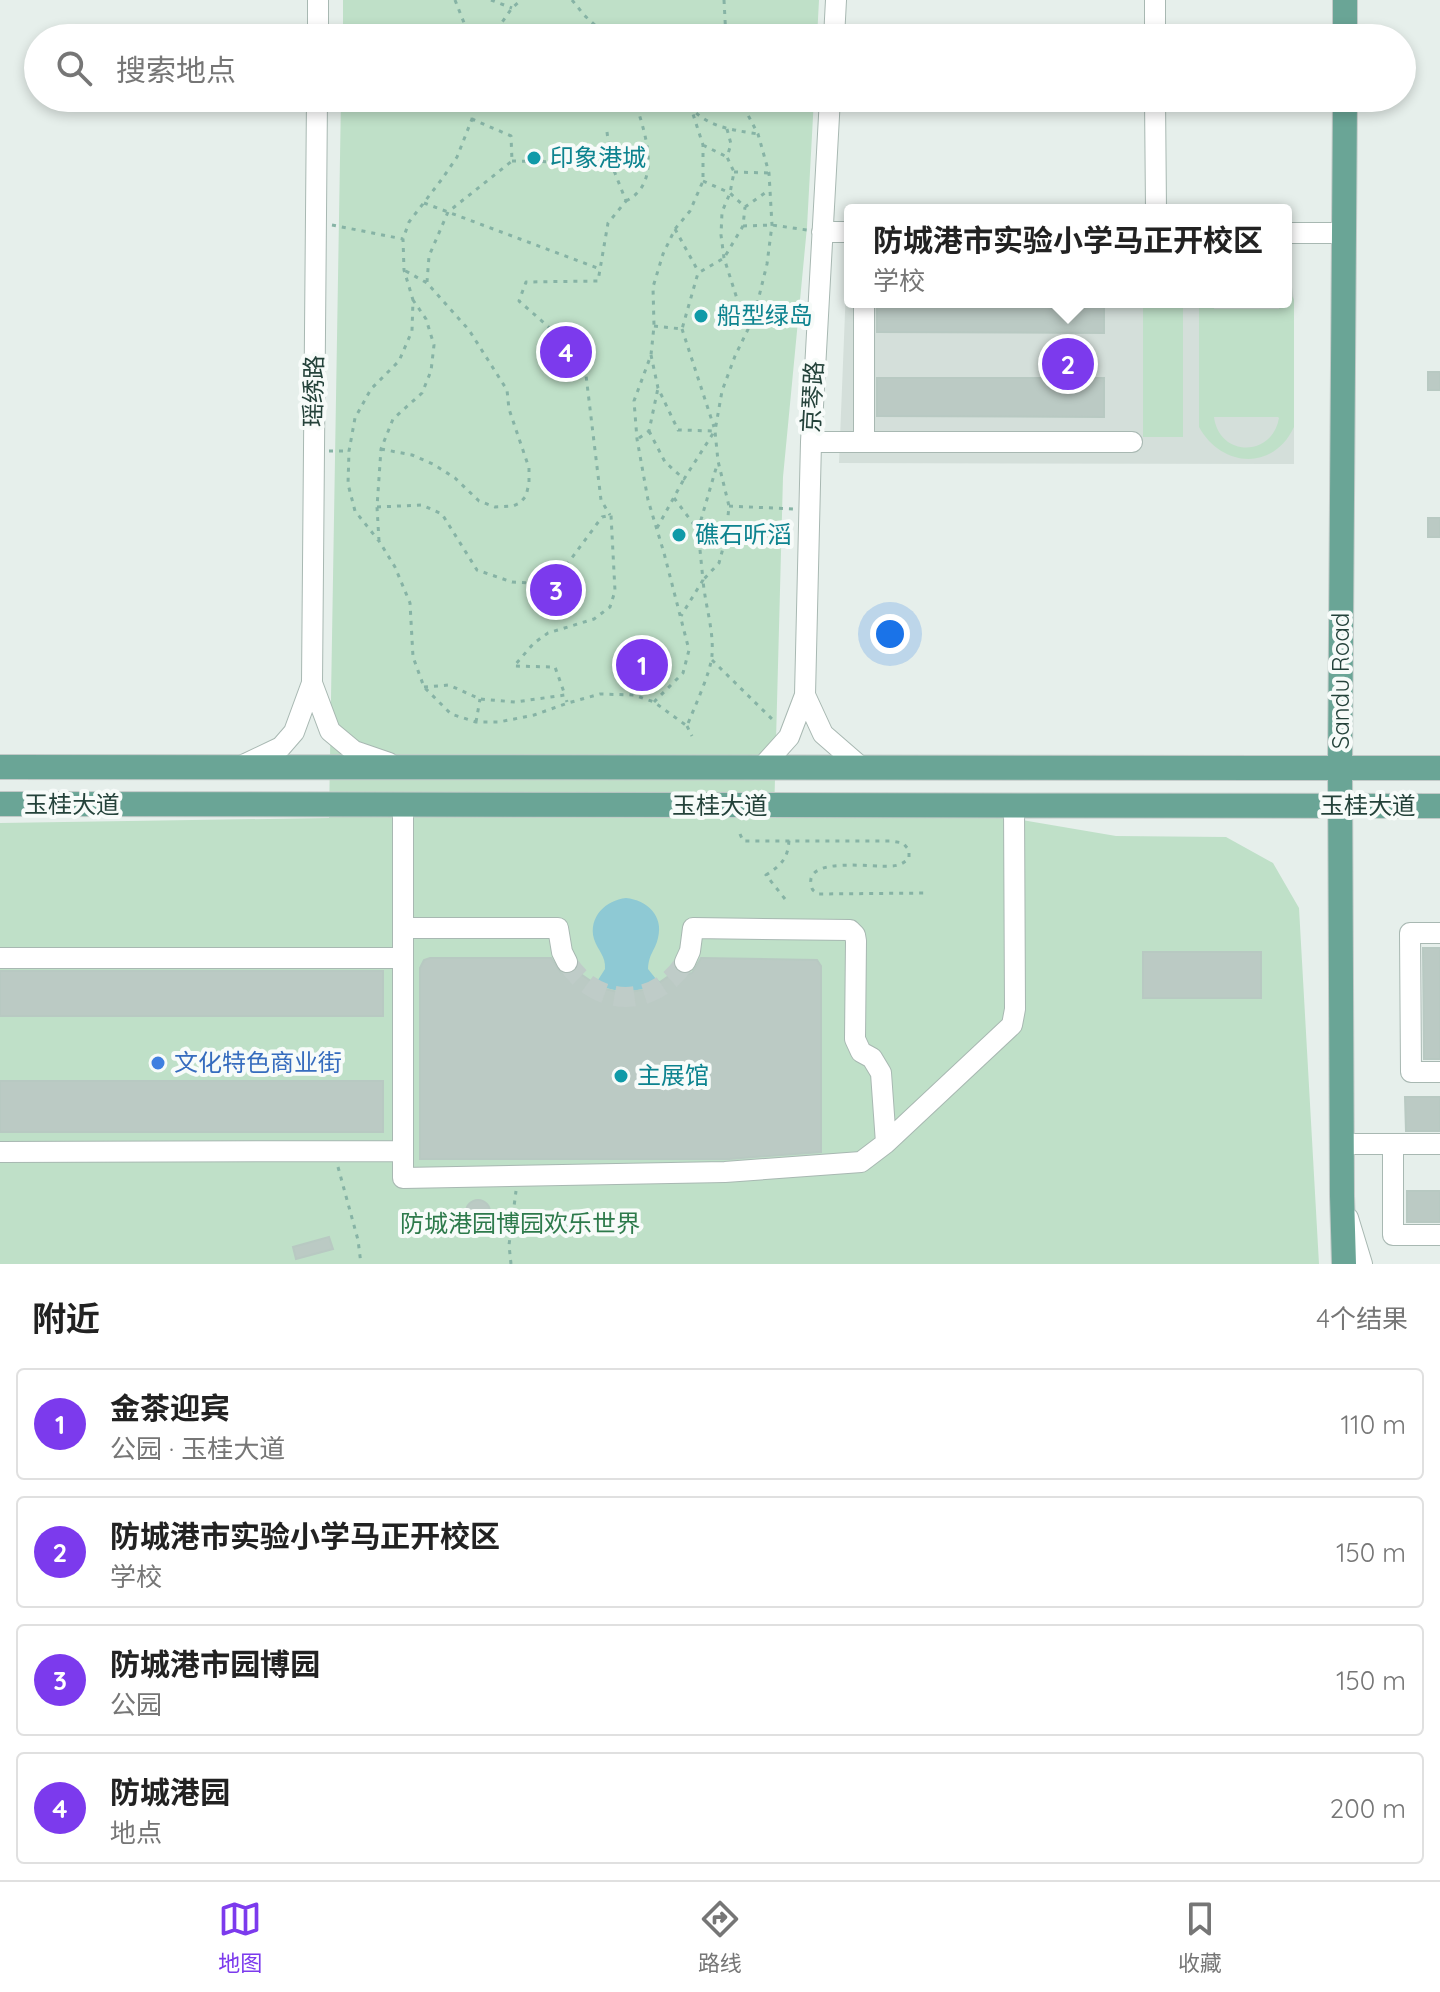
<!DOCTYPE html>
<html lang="zh">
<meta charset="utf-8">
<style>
:root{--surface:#fff;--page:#f6f6f6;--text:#222;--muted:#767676;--line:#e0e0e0;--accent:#7c3aed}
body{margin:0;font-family:Quicksand,"Noto Sans SC",sans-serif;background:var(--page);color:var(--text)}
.you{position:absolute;left:890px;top:634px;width:28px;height:28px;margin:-20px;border:6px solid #fff;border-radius:50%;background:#1a73e8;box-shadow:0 0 0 12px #1a73e833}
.badge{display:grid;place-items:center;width:52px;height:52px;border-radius:50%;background:var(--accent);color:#fff;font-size:26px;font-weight:700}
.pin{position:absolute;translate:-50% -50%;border:4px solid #fff;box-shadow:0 2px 8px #0006}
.popup{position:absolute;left:844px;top:204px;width:448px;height:104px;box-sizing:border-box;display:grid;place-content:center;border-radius:8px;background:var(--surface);filter:drop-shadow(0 2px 6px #0005);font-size:26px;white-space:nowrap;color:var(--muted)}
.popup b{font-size:30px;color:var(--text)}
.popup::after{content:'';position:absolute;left:50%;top:100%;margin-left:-16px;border:16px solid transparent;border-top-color:var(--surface)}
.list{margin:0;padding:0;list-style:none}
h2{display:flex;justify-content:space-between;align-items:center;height:104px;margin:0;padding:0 32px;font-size:34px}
h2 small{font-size:26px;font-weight:400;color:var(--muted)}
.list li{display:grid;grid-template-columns:52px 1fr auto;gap:24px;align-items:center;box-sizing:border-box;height:112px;margin:0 16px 16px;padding:0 16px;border:2px solid var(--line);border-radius:8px}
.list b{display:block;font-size:30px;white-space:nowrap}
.list p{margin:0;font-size:26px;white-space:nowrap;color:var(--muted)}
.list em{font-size:26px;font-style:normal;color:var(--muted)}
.icon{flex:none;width:44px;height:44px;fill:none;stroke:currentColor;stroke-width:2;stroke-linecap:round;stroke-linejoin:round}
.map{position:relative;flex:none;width:1440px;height:1264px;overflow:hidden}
.search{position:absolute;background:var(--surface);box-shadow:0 4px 12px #0003;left:24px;right:24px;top:24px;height:88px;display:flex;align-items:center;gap:20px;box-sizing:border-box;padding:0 28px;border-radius:44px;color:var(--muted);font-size:30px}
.sheet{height:616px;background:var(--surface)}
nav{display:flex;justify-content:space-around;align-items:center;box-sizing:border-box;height:112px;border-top:2px solid var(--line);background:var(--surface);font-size:22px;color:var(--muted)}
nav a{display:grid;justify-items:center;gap:4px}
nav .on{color:var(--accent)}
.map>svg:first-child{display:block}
.built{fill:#d4dfda}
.green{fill:#bfe0c8;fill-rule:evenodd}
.water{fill:#8ec9d4}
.building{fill:#bbcac4;stroke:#b8c9c2;stroke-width:2}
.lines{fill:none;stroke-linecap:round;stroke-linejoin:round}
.minor-tunnel{stroke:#bfccc8;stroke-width:20;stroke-dasharray:20 10;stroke-linecap:butt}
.minor-casing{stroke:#a8b8b2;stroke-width:22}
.major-casing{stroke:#c2cac8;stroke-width:26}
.path{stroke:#86b3a5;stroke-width:3;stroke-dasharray:4 6;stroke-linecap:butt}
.minor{stroke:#fff;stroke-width:20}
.major{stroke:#6aa596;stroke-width:24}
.culture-dot{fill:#0f9aa8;stroke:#f7fbf9;stroke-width:3}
.shop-dot{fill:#3f7fe0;stroke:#f7fbf9;stroke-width:3}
.labels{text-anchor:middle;stroke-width:8;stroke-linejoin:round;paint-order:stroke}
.culture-label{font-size:24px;fill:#0d838f;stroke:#f7fbf9;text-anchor:start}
.street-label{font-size:24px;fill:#24423a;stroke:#f7fbf9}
.shop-label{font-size:24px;fill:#366cbe;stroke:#f7fbf9;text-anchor:start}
.park-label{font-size:24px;fill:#2d7a4b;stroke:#f7fbf9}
</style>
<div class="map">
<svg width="1440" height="1264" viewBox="0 0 1440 1264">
<rect width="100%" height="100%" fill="#e6efeb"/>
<path class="built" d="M1286,273L1291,281L1294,300V464L839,463L846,288L850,281V302H1286Z"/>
<path class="green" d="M343,0H819L817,38H343Z
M341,98H814L807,227L783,477L774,816H998L1116,836L1226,837L1273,863L1299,908L1319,1264H0V823L329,818Z
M1286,284L1294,300V427C1273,472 1221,467 1199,427V302H1215L1214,309H1279L1278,302H1286ZM1214,417H1278L1279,418C1272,458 1219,457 1214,417Z
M1143,302H1183V437H1143Z"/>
<path class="water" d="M626,898C647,900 664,916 658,938C655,951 649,953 648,969L656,979L661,982C637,994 615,994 592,982L598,980L605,969C606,956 598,951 594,939C588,917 606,900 626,898Z"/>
<path class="building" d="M877,302H1104V333L877,332Z
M1428,372H1440V390H1428Z
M877,378H1104V417L877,416Z
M1428,518H1440V537H1428Z
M1423,948H1440V1059H1424Z
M1143,952H1261V998H1143Z
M430,958H551L561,973L567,975L576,971L601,988L622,993L643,990L653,987L676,971L685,975L692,973L701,958L817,960L821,966V1152L729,1159H420V968L424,960Z
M0,971H383V1016H0Z
M0,1081H383V1132H0Z
M1405,1097H1440V1131H1406Z
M1407,1191H1440V1222H1407Z
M466 1212a12 12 0 1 1 24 0a12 12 0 1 1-24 0Z
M329,1237L333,1249L296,1259L293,1247Z"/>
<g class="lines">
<path class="minor-tunnel" d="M567,962C597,1009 655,1008 685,962"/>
<g class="minor-casing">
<path id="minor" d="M1155,0V38
M318,38V0
M834,38L836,0
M1155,98L1156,210
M822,232H850
M1286,233H1344
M811,442H1132
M864,442V302
M312,683L330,731L354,751L389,763
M805,695L823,734L861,767
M239,767L281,747L294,732L312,683L317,98
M762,767L789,737L805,695L811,442L830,98
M403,806V1178L725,1172L861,1162L886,1143L1012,1025L1015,1009L1014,806
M403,928H558L562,952L567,962
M1440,933H1410L1411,1072H1440
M0,958H403
M685,962L690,951L693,928L850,930L855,935L856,941L855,1039L861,1052L872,1058L881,1073L886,1143
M1341,1144H1440
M1393,1144V1235H1440
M0,1152L403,1151
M1348,1218L1362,1264"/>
</g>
<g class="major-casing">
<path id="major" d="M1345,38V0
M0,767L1440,768
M0,804L1440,806
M1344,1264L1342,1196L1340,767L1345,98"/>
</g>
<path class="path" d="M455,0L470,38
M491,0L512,8
M572,0L584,15L609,38
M724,0L726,38
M491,38L512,8L521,0
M475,98L472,119L457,157L442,179L409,222L403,239L404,270L413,300L412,331L399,361L371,389L355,418L349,451L348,484L355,511L379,541L395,567L410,603L413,657L424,687L451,714L476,722H499L534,715L568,703L600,694L634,695L654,702L687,726C694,708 711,672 712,655C714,630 705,605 703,580L719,563L726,537L729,506L718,461L715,431L722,391L735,356L754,317L767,264L772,225L769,173L758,134L739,98
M683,98C702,126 726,129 758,134
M727,129L731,144L727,157L734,172L730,193L722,212L721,235L724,258L747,330
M607,132L611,163L626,201L608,223L598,281L526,282L519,301L551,329L576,327L585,367L601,500L610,515
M703,145L727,157
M512,161L611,163
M734,172L769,173
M703,181L730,193L745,207L769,190
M626,201C664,182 644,130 634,98
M424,203L600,269
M332,225L403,239
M743,226L772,225L807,230
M675,229L698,271
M427,282L429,256L448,212L512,161L511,136L472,119
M654,326L682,329L698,273L724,258L743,226L745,207
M682,329L714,427
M651,355L658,388L678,430L715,431
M649,431L665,462L684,479L714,432
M639,438L649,431L658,388
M381,449L412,455L433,464L455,478L479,501L495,507L513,506L520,503L526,496L529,483V468L509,409L507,390L469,330L427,283L404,270
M329,451H349
M674,498L698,530L703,580L681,616
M729,506L793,509
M377,507L422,505L442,514L477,570L512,582L531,583L560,574L602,517L611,515L615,591L610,607L594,619L548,633L534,643L514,666L555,667L565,695
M657,528L684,479
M698,530L717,465
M379,541L377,507L381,449L393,419L422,393L431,371L434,345L426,319L413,300
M712,660L775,722
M424,687L449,685L480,699L515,702L565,695L567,702
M654,702L683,673L689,650L664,553L648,500L637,439L634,401L651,355L654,326L653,287L663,254L675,229L690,211L703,181V145L692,111
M476,722L480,699
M687,726L692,736
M740,834L743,841H891L903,843L909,850V859C903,863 899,866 891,866C875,868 806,856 811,884C812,891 813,890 818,894L929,893
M785,899L766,875C781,865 788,859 789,840
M338,1167L358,1240L361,1264
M511,1264L509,1245L516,1191"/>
<use href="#minor" class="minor"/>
<use href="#major" class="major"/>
</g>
<g class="culture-dot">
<circle cx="534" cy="158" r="8"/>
<circle cx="701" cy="316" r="8"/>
<circle cx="679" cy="535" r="8"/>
<circle cx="621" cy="1076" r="8"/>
</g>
<circle class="shop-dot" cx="158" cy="1063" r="8"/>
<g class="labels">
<g class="culture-label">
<text x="550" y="166">印象港城</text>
<text x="717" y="324">船型绿岛</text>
<text x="695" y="543">礁石听滔</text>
<text x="637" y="1084">主展馆</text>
</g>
<g class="street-label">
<text transform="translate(314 391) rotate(-89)" y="8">瑶绣路</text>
<text transform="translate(813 397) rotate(-87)" y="8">京琴路</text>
<text transform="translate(1341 681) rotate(-90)" y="8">Sandu Road</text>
<text x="72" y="813">玉桂大道</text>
<text x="720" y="814">玉桂大道</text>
<text x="1368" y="814">玉桂大道</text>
</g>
<g class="shop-label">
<text x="174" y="1071">文化特色商业街</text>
</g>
<g class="park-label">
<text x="520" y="1232">防城港园博园欢乐世界</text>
</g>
</g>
</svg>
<div class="you"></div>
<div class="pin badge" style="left:642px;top:665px">1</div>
<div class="pin badge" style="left:1068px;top:364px">2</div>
<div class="popup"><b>防城港市实验小学马正开校区</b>学校</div>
<div class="pin badge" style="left:556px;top:590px">3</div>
<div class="pin badge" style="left:566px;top:352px">4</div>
<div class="search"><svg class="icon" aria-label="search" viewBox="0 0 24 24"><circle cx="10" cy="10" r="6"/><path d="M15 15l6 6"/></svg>搜索地点</div>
</div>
<section class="sheet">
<h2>附近<small>4个结果</small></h2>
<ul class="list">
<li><span class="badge">1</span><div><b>金茶迎宾</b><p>公园 · 玉桂大道</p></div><em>110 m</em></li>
<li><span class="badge">2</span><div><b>防城港市实验小学马正开校区</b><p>学校</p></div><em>150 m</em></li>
<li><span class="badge">3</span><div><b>防城港市园博园</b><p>公园</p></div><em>150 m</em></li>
<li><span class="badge">4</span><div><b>防城港园</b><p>地点</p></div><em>200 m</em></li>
</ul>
</section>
<nav>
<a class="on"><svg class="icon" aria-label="map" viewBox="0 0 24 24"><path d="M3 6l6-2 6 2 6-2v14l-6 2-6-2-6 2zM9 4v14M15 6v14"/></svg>地图</a>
<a><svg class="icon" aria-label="directions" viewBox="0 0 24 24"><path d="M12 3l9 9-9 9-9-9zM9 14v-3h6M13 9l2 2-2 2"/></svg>路线</a>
<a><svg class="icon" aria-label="saved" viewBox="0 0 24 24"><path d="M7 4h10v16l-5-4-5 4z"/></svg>收藏</a>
</nav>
